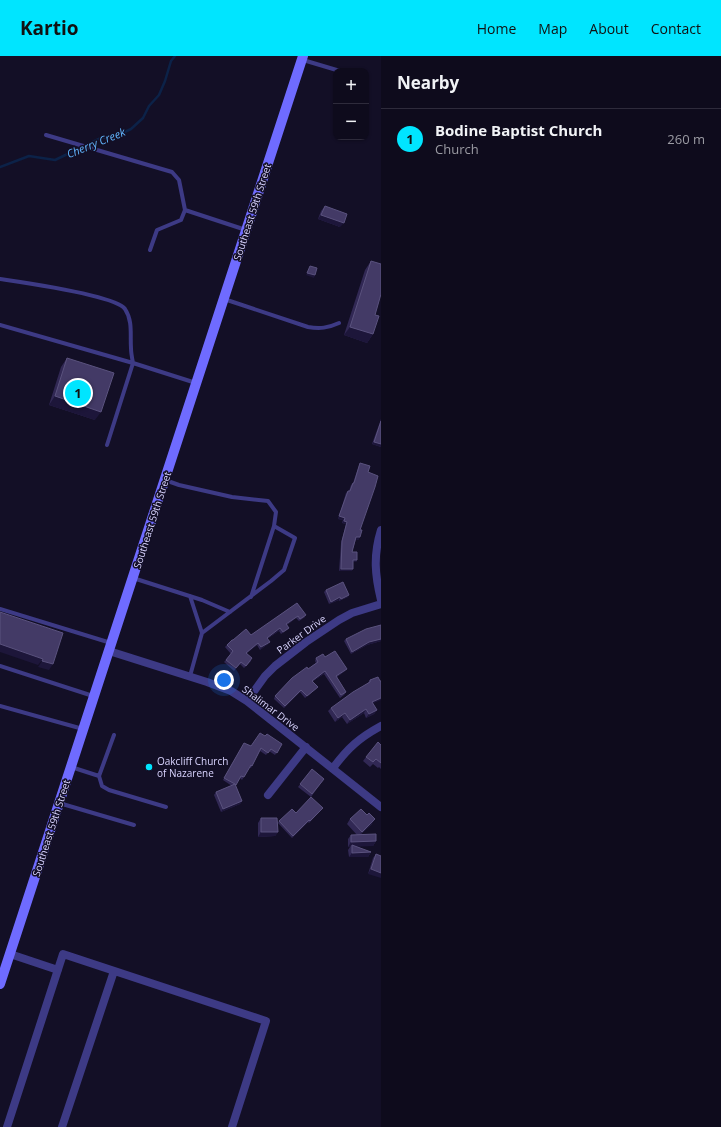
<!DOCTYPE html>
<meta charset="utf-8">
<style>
:root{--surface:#0e0b1c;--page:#171425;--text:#f1f3f6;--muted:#9b9ba3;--line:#2e2b3b;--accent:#00e5ff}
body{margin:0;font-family:"Open Sans",sans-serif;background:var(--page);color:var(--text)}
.controls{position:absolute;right:12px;top:12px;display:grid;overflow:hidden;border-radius:8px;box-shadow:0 1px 3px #0004}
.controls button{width:36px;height:36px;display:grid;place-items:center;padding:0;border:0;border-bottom:1px solid var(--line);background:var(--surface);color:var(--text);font:20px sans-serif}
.you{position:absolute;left:224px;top:624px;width:14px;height:14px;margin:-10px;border:3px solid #fff;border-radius:50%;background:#1a73e8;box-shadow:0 0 0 6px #1a73e833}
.badge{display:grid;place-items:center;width:26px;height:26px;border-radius:50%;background:var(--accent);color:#111;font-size:13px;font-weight:700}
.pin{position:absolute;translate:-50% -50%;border:2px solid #fff;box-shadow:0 1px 4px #0006}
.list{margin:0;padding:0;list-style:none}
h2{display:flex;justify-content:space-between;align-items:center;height:52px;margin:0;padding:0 16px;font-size:17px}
h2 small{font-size:13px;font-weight:400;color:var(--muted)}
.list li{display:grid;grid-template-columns:26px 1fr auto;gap:12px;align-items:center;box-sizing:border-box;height:60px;padding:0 16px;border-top:1px solid var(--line)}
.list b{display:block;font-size:15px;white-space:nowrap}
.list p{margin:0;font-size:13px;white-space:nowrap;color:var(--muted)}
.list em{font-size:13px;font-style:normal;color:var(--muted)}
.map{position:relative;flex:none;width:381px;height:1071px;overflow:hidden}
header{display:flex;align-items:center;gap:24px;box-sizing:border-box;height:56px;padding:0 20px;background:var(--accent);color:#111}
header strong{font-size:19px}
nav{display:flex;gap:22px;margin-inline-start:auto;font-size:14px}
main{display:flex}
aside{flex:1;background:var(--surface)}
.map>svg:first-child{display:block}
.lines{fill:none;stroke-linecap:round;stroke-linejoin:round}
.stream{stroke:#0c2248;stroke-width:2.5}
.lane{stroke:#3d3a85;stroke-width:4}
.street{stroke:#3d3a85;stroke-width:8}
.secondary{stroke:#6f6bff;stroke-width:10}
.wall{fill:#312854}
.shaded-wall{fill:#1d163a}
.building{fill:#433a66;stroke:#5a527e}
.poi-dot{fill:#00e5ff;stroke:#130f26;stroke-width:1.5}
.labels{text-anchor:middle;stroke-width:3;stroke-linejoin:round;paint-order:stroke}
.street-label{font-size:10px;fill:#d9d4ff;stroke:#130f26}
.poi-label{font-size:10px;fill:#d9d4ff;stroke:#130f26;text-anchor:start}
.water-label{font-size:11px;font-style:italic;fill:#62b6ff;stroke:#130f26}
</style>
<header>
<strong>Kartio</strong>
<nav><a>Home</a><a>Map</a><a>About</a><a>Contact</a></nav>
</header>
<main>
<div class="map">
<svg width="381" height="1071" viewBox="0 0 381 1071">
<rect width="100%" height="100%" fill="#130f26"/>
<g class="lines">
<path class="stream" d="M0,111L29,100L55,104L101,82L114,81L131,73L143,62L149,50L159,39L165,25L171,5L175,0"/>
<path class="lane" d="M303,4L340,15
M46,79L172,116L179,124L185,154L246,174
M150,194L157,174L181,164L185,154
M0,223C20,226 115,239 125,253C133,265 130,279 131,292C131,297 132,302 133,307L0,269
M224,243L308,271C320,273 328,272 339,267
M107,389L133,307L196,327
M165,424L179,429L232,441L268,445L276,456L274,470
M133,522L202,544L230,556
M190,540L202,577
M0,553L111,587
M0,610L93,640
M190,620L202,577L271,525L284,514L295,482L274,470L251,541
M0,650L83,673
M71,711L99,720L102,730L109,734L166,751
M99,720L114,679
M59,747L134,769"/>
<path class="street" d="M381,474C373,500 375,519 381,544
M109,595L207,626L231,635L247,645L381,751
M247,645L265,620L275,610L306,586L339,564L352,557L381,548
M333,712C348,692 359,682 381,670
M268,739L306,691
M10,898L58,914
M7,1071L63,898L266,965L232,1071
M62,1071L114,915"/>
<path class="secondary" d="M0,928L303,0"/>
</g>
<path class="wall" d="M325,150L340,171L318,163L321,155Z
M371,205L375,259L373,278L367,287L344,279L365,214Z
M67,302L95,364L49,349L61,311Z
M381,363V391L372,388Z
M360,407L368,416L360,474V481L358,484L356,483L352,496L357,504L356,506H353V513L351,515H339L341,487L346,468L342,467L343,464L338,463L346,437L348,435H349L351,429L353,427L359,409Z
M326,534L348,541L339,545V544L329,548L324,536Z
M297,547L305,561L299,565L296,562L287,569L289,572L287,574L281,578L279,575L267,583L268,588L260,594L257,589L247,597L251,605L244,612L240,608L234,615L224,606L231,598L225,591L227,589L233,584L251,579Z
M381,569V585L367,589L351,598L344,585L346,583Z
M325,601L345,615L337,621L346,636L344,639L340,642L324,618L313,625L316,633L305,642L300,636L284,652L274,643L275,640L308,613L316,607L315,605L316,602Z
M378,621L373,648L377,654L374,658L366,662L364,657L347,668L342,661L335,666L328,655L331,652L367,628L370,624Z
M265,680L282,688L275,699L269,695L266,699L260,695L251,712H249L242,724L240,722L235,729L242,745L240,748L221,756L214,739L216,736L232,730L223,724L243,689L251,690Z
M381,689V713L379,711L378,712L373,708L370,711L363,705L366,701Z
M312,713L324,723L311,741L298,731Z
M323,752L309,767L308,766L292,782L278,767L279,765L296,757Z
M261,762L278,776L275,780L258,781V767Z
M350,763L372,768L360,779L376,785L373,790H355L371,796L368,801H349L348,794L350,791H348V783L351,779H357L347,768Z
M376,798L381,800L368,818L373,802Z"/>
<path class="shaded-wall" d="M321,159L344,167L340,171L318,163Z
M307,217L315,219L314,222L306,219Z
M350,271L373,278L367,287L344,279Z
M55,340L101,356L95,364L49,349Z
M374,386L381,388V391L372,388Z
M339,460L345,462L343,464L338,463Z
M344,465L347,466L346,468L342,467Z
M356,481H360L358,484L355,483Z
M353,504H357L356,506H352Z
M341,513H353L351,515H339Z
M349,539L348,541L339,545L341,543Z
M340,541L339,544L329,548L331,546Z
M298,560L296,562L284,570L286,568Z
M280,572L279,575L265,584L267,582Z
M381,583V585L367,589L351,598L352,596L369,586Z
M270,586L268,588L260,594L261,591Z
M258,587L257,589L244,599L246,597Z
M0,588L43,603L38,609L0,596Z
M42,605L53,608L49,614L38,611Z
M347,613L345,615L334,622L336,620Z
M325,615L324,618L310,627L312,625Z
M381,642V644L369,649L372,646Z
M366,653L364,657L347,668L350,664Z
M377,654L374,658L366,662L369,658Z
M345,657L342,661L335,666L338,662Z
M242,745L240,748L221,756L223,753Z
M375,763L372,768L358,780Z
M261,776H278L275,780L258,781Z
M376,785L373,790L352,791V789L350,791H348L351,786Z
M371,796L368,801H349L352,797Z
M371,813L381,817V822L368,818Z"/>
<path class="building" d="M325,150L347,158L344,167L321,159Z
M371,205L381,208V238L375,259L379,260L373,278L350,271Z
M310,210L317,212L315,219L307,217Z
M67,302L114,317L101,356L55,340Z
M381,365V388L374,386Z
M360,407L370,410L368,416L378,420L375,431L360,474H362L360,481H356L352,496H357V504H353V513H341L342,485L347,466L344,465L345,462L339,460L348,435H350L353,427H354Z
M343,526L349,539L341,543L340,541L331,546L326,534Z
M297,547L306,559L300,563L298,560L286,568L289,572L283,576L280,572L267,582L270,586L261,591L258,587L246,597L252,602L246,610L241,606L236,612L226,604L233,595L227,589L232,584H233L246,573L251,579Z
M0,556L63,577L53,608L42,605L43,603L0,588Z
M381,569V583L369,586L352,596L346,583L366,573Z
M335,595L347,613L336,620L346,636L341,639L325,615L312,625L318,631L307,640L301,634L285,650L275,640L292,622L307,611L308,613L318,606L316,602L323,598L325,601Z
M378,621L380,625H381V642L372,646L377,654L369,658L366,653L350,664L345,657L338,662L331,652L353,636L370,626V624Z
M260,677L265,680L267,678L282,688L277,697L271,693L268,697L261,692L252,710L251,709L244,721L241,720L236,729L235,728L242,745L223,753L216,736L235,728L224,722L244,687L251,690Z
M378,686L381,689V707L376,703L373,706L366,701Z
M312,713L324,723L312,738L300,728Z
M311,741L323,752L310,765L309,764L293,780L279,765L292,753L296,757Z
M361,753L367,759L369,757L375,763L362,776L350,763Z
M261,762H277L278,776H261Z
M376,778V785L351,786V779Z
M352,789L371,796L352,797Z
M376,798L381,800V817L371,813Z"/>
<circle class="poi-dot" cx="149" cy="711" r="4"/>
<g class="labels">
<g class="street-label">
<text transform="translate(252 156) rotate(-72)" y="4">Southeast 59th Street</text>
<text transform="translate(152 464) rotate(-72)" y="4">Southeast 59th Street</text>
<text transform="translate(301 578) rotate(-36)" y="4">Parker Drive</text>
<text transform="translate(271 652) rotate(37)" y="4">Shalimar Drive</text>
<text transform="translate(51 772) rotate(-72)" y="4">Southeast 59th Street</text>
</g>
<g class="poi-label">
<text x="157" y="709">Oakcliff Church<tspan x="157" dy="12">of Nazarene</tspan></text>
</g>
<g class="water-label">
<text transform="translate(96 87) rotate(-22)" y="4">Cherry Creek</text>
</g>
</g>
</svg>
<div class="controls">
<button>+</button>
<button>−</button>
</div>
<div class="you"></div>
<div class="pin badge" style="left:78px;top:337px">1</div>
</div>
<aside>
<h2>Nearby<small></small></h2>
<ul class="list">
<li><span class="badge">1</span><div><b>Bodine Baptist Church</b><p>Church</p></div><em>260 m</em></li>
</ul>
</aside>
</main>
